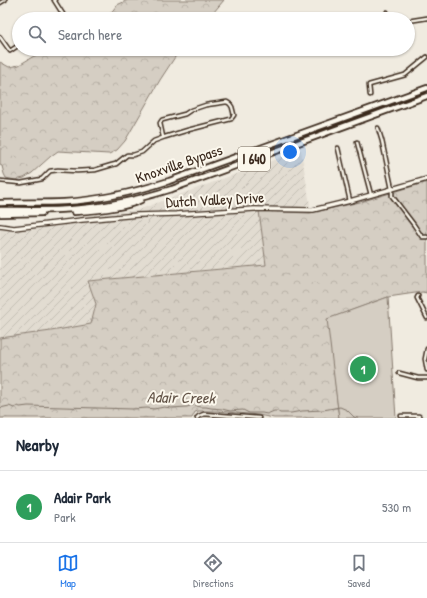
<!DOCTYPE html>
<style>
:root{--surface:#fff;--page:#f6f6f7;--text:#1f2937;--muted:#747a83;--line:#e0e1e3;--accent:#1a73e8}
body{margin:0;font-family:"Patrick Hand",sans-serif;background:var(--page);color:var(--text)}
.you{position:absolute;left:290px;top:152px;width:14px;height:14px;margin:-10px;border:3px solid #fff;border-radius:50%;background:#1a73e8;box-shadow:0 0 0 6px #1a73e833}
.badge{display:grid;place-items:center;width:26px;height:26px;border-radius:50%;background:var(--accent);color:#fff;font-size:13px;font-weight:700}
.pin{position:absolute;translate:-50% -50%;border:2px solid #fff;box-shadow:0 1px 4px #0006}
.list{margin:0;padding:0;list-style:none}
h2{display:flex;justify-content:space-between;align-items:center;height:52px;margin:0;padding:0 16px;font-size:17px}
h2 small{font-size:13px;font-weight:400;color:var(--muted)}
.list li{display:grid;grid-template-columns:26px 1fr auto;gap:12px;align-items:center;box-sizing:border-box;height:72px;padding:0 16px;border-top:1px solid var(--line)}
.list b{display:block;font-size:15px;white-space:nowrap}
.list p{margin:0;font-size:13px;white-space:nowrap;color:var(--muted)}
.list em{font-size:13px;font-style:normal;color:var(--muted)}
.icon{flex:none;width:22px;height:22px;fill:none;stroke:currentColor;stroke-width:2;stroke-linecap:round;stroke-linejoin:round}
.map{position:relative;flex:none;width:427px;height:418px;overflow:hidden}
.search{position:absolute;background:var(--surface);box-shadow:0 1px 3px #0004;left:12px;right:12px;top:12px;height:44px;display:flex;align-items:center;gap:10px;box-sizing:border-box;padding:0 14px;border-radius:22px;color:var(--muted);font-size:15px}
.sheet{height:124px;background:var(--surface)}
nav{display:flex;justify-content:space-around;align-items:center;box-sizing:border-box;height:56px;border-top:1px solid var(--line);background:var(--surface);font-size:11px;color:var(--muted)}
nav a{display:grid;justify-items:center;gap:2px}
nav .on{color:var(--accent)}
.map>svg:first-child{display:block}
.industrial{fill:url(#industrial-furrows)}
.forest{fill:url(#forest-crowns);stroke:#887c70}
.park{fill:#d5cec3;stroke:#887c70}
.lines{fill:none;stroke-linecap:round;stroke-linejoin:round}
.stream{stroke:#7f7367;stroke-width:1}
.street-casing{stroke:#3b2a1e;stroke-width:5.5}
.secondary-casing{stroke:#3b2a1e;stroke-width:6}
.highway-casing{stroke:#3b2a1e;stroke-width:8}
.street{stroke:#fbf7ec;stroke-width:2.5}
.secondary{stroke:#fbf7ec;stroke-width:3.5}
.highway{stroke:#fbf7ec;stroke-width:4.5}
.labels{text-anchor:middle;stroke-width:4;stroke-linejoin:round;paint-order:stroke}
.shield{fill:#fbf7ec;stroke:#75685c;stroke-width:1}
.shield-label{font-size:14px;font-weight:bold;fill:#3b2a1e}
.street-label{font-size:15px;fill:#3b2a1e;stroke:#fbf7ec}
.water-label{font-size:16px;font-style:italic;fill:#635448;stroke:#fbf7ec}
</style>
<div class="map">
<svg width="427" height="418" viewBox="0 0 427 418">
<defs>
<pattern id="industrial-furrows" width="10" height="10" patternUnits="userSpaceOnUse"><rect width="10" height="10" fill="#e2dcd1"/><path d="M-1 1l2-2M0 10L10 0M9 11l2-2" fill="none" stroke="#c3bdb3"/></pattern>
<pattern id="forest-crowns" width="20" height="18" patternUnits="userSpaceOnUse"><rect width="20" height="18" fill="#d5cec3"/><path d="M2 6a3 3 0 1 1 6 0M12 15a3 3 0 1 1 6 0" fill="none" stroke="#b8b1a7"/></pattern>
</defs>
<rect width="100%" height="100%" fill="#f0ebe0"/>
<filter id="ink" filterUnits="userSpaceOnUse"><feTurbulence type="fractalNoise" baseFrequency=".025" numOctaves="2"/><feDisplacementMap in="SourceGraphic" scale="8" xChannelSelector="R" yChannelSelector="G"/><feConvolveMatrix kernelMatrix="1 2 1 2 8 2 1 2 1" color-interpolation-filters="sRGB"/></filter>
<g filter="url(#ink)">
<path class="industrial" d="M301,150L310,205L260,211L266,265L88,281L96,304L91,324L51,331L0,338V224L10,225L138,210Z"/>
<path class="forest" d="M128,0H224L208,19H106L117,5Z
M71,49H183L175,57L160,80L125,141L117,150L109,154L58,151L51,156L32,173L24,178L15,180L6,178L4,174L2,166L0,165V62L9,67L19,65L34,56L49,52L59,53Z
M427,182V293L422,292L388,297L328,319L339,418H274L258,415L217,411H199L195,412L192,418H0V338L51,331L91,324L96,304L88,281L266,265L259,211L310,213L360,202Z"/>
<path class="park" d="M388,297L396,418H339L327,319Z"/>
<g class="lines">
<path class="stream" d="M0,408L9,406L14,408L18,406L20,407L28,406L133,409L147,408L154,409L164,407L171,408L187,407L193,405L200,407H206L211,408L222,409L230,411L243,410L249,413H262L267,414L274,411H277L280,413H291L302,411L323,410L340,407L347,410L354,417L358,418"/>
<g class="street-casing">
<path id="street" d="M54,0L66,19
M0,3L5,0
M387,12L388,19
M56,19L63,14
M408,21L427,18
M0,37L10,51L19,45
M370,95L369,85L405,75L427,57
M378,128L382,141L392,189V196L414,225L422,237H427
M357,142L371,195
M338,148L350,201
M0,181L21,183L42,179L50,171L58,170L77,171L95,170L112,165L116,164L127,155H133L142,152L154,141L165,137L188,130L231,119L234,115L232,107L230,104L227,102L206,105L191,110L185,114L162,120L160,123L163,137
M418,296L417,298L427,318
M427,349L425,359L427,370
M399,373L418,378H427
M401,416H419L420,418
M197,418L199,416L204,414L259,418"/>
</g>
<g class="secondary-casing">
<path id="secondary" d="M0,226L14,228L82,220L138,215L176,214L254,209L313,210L350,201L427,179"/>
</g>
<g class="highway-casing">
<path id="highway" d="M0,203C21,202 43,203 64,202C101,200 135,192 169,181L427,88
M0,210C24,210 49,211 73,209C107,207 140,199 172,189L427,96
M74,212C91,211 126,208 141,200
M0,214L42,213"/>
</g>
<use href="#street" class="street"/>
<use href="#secondary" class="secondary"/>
<use href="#highway" class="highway"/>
</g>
</g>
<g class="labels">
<rect class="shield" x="238" y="147" width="32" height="24" rx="3"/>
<g class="shield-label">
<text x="254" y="164">I 640</text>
</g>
<g class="street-label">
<text transform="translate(179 164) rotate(-19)" y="5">Knoxville Bypass</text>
<text transform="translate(215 200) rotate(-3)" y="5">Dutch Valley Drive</text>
</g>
<g class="water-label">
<text transform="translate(181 397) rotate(1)" y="6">Adair Creek</text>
</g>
</g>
</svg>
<div class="you"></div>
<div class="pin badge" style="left:363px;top:369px;background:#2e9e5b">1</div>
<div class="search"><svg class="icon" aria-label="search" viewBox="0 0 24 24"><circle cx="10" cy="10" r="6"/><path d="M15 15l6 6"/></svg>Search here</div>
</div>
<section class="sheet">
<h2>Nearby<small></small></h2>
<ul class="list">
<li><span class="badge" style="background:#2e9e5b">1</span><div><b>Adair Park</b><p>Park</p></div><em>530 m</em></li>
</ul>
</section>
<nav>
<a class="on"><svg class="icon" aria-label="map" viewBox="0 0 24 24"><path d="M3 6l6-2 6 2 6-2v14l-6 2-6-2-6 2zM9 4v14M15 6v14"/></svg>Map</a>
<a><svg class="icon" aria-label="directions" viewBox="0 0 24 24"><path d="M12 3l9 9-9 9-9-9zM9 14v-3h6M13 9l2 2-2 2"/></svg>Directions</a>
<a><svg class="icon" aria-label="saved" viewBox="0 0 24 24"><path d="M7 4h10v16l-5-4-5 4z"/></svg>Saved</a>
</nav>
